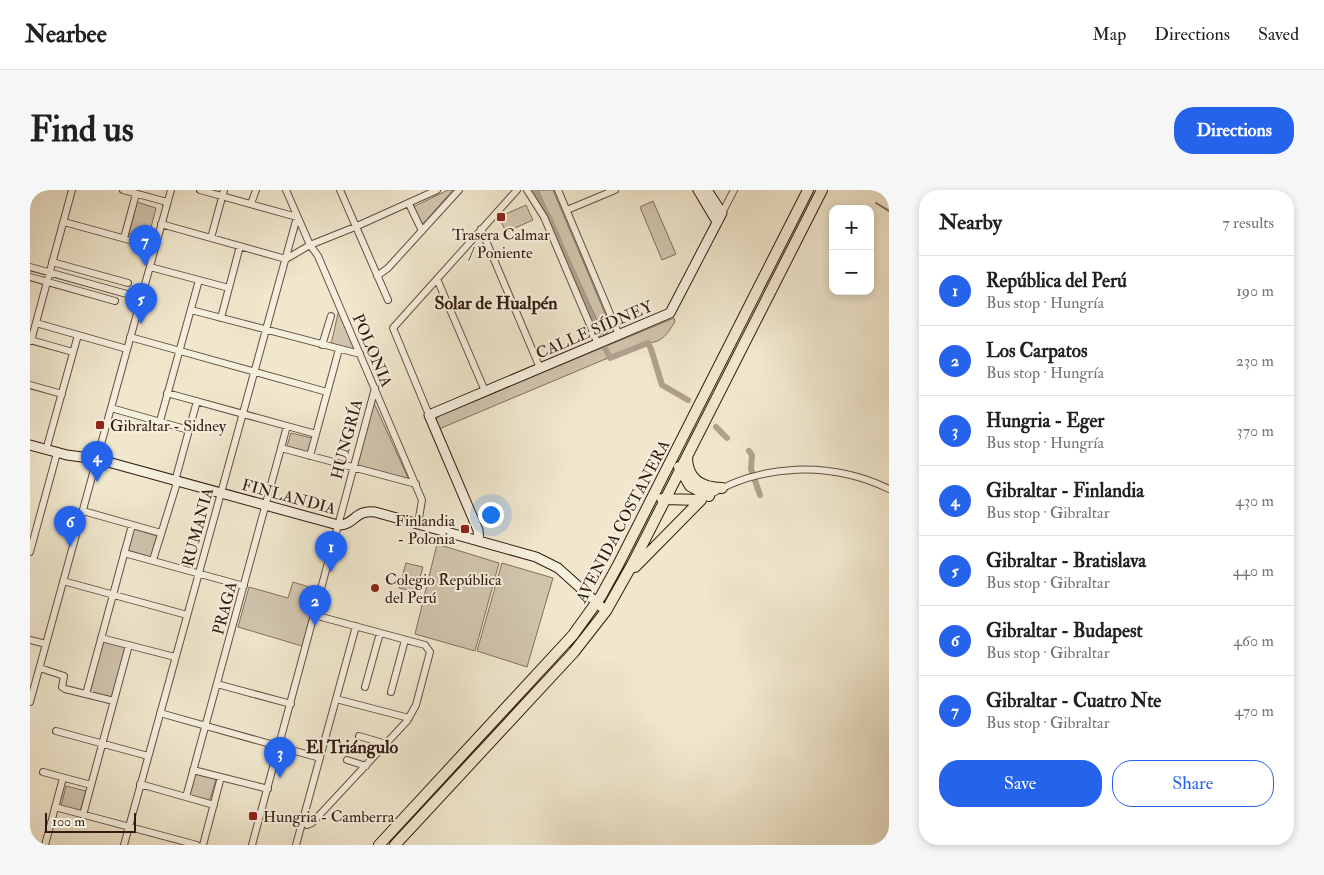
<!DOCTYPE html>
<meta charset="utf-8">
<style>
:root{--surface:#fff;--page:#f6f6f6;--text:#202124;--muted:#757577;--line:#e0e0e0;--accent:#2563eb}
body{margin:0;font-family:"IM FELL Double Pica",serif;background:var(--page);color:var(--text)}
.controls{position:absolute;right:15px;top:15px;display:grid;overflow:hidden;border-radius:10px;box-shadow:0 2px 8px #0003}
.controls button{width:45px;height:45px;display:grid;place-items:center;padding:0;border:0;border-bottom:1px solid var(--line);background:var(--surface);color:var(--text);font:25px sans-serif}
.scale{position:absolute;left:15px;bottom:12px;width:91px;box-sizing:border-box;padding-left:5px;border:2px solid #341a10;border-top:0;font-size:14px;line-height:18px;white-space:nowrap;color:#341a10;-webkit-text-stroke:4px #f5efde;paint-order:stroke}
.you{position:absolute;left:460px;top:324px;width:18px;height:18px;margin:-12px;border:4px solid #fff;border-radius:50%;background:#1a73e8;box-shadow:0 0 0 8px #1a73e833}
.badge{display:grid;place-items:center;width:32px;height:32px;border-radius:50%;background:var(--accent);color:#fff;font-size:16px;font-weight:700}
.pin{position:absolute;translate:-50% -41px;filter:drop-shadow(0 1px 2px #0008)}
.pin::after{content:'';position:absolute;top:26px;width:18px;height:15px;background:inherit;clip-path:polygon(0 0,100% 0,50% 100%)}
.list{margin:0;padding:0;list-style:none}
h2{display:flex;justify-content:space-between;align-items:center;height:65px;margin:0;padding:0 20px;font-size:21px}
h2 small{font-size:16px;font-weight:400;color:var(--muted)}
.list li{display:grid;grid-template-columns:32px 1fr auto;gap:15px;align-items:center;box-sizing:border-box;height:70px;padding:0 20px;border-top:1px solid var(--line)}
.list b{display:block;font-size:19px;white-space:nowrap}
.list p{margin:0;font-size:16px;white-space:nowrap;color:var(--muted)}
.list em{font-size:16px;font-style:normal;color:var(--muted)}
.actions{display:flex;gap:10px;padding:15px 20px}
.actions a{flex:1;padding:11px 0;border:1px solid var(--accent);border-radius:20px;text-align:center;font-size:18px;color:var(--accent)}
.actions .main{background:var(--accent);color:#fff}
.map{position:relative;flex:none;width:859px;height:655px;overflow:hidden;border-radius:20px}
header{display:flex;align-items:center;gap:30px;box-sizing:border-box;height:70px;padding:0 25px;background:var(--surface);border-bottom:1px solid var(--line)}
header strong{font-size:24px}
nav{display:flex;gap:28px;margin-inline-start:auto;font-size:18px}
.intro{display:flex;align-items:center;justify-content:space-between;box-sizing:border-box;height:120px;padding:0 30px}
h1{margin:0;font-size:35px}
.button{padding:12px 22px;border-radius:20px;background:var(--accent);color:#fff;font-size:18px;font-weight:700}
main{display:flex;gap:30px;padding:0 30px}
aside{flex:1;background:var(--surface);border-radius:20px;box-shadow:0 2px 8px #0003}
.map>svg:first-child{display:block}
.green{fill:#d0c4ad;stroke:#826f5e}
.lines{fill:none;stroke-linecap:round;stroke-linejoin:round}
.stream{stroke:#7e6b5b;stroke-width:2}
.canal{stroke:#b0a18d;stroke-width:6}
.street-casing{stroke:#634d3f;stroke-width:8}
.secondary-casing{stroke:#341a10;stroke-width:11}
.primary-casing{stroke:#341a10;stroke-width:12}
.street{stroke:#f5efde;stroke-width:6}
.secondary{stroke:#f5efde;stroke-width:9}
.primary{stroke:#f0e7cd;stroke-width:10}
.poi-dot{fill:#8f2418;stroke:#f5efde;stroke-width:2}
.labels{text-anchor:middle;stroke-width:4;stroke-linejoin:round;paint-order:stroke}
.poi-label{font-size:16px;fill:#341a10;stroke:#f5efde;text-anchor:start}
.street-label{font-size:16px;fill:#341a10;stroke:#f5efde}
.neighbourhood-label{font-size:18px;font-weight:bold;fill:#341a10;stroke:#f5efde}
</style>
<header>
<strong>Nearbee</strong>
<nav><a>Map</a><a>Directions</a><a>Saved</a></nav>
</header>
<div class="intro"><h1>Find us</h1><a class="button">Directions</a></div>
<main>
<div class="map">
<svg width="859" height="655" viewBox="0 0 859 655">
<rect width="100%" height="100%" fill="#f0e7cd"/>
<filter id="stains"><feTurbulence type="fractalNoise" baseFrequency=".004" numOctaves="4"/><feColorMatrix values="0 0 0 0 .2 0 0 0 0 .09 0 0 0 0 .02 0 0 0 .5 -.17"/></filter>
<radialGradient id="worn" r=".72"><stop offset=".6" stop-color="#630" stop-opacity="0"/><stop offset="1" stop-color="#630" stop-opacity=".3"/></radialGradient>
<path class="green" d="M418,0H423L391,36L383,17Z
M508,0H523L579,133L580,140L574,146Z
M623,11L646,64L632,70L610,17Z
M107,12L126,18L118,49L99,44Z
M496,15L503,30L476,42L469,27Z
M309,119L328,166L300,159Z
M644,128L645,131C639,142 631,155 616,152L409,239L406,230L408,226Z
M344,213L379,290L327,275Z
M261,243L282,248L278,262L257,256Z
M104,339L127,346L121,367L98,360Z
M407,354L469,373L445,461L385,444Z
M376,373L393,377L386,402L369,398Z
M472,373L523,388L497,477L447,461Z
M263,392L289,400L272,456L208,437L219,397L258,408Z
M73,450L97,457L82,509L58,502Z
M165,583L186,589L179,613L158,607Z
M36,596L56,601L50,622L31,616Z"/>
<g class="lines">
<path class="stream" d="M846,13L859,21"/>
<path class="canal" d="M504,0L520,30L569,144
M574,156L580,168L618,153L621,159L632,195L658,210
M686,237L697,248
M719,261L722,265L721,279L730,305"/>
<g class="street-casing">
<path id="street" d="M93,0L137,12
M256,0L280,55L288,66L392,310L388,334
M310,0L358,110
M497,0L514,27L568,154
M528,0L589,145
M221,14L226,0
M379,14L392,41
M537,20L585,0
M692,23L704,0
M34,32L125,57
M131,34L256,69L280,55L325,37L407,0
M451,39L510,178
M94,48L106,4
M181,48L194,0
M22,72L98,93
M0,77L111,108
M120,77L199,98
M347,86L358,78L429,0
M0,87L85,111
M407,89L455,201
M161,120L330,164
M191,128L210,56
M6,133L97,159
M100,147L297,202
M0,150L43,162
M1,151L42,0
M292,155L301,126
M0,195L32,204
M137,203L286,244
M81,218L159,240
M399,225L363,138L487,0
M130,231L169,90
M251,258L386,294
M16,260L48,145
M280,266L309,159
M676,307C731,273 801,271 859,299
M53,321L131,343
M0,362L27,263
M94,363L214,396
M123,370L146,296L145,291L167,211
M33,391L157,425
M71,448L145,467
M0,450L16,454
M10,478L34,486L32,497L35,499L84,511
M187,494L261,514
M335,497L350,443
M361,502L375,450
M56,504L102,335
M306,509L379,528
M0,512L141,0
M130,523L290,568
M26,541L118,566
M329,546L356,554
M317,570L336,576
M163,580L238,599
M13,582L61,595
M110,594L184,615
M156,607L257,236
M25,617L167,655
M53,625L99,455
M273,630L277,635L282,633L377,531L386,515L400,462L395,455L284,425
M15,655L33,588
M94,655L267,27L170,0
M173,655L191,587
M222,655L345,198
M266,655L326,436"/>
</g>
<g class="secondary-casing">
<path id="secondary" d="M668,0L687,32
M0,255L37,265L67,269L308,335C324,336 325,319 345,322L506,367L528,378L576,421
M449,351L448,340L399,225L640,123L692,23L677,0"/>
</g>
<g class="primary-casing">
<path id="primary" d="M657,267C657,289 671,298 692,298
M649,277L660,296L679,306
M632,309L671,310
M605,377L671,310
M349,655L543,445L571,406L588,375L778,0
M365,655L544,462L576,421L603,373L792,0"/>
</g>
<use href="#street" class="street"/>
<use href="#secondary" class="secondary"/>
<use href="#primary" class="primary"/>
</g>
<g class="poi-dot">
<rect x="466" y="22" width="10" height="10" rx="2.5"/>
<rect x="65" y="230" width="10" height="10" rx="2.5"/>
<rect x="430" y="334" width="10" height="10" rx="2.5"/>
<circle cx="345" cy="398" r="5"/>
<rect x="218" y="621" width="10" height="10" rx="2.5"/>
</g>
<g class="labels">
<g class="poi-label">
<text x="471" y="50" text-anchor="middle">Trasera Calmar<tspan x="471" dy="18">/ Poniente</tspan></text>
<text x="80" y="241">Gibraltar - Sidney</text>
<text x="425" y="336" text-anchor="end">Finlandia<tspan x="425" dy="18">- Polonia</tspan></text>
<text x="355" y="395">Colegio República<tspan x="355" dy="18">del Perú</tspan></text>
<text x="233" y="632">Hungria - Camberra</text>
</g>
<g class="street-label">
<text transform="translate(564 139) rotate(-23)" y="6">CALLE SÍDNEY</text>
<text transform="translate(343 160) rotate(67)" y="6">POLONIA</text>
<text transform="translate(316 249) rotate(-75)" y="6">HUNGRÍA</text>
<text transform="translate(259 306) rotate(15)" y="6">FINLANDIA</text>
<text transform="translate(592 331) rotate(-62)" y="6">AVENIDA COSTANERA</text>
<text transform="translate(167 337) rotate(-75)" y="6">RUMANIA</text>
<text transform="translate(194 418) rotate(-75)" y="6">PRAGA</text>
</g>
<g class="neighbourhood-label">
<text x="466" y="119">Solar de Hualpén</text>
<text x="322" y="563">El Triángulo</text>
</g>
</g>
<rect width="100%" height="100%" filter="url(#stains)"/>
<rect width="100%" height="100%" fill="url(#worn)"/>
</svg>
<div class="controls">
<button>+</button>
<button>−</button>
</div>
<div class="scale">100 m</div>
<div class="you"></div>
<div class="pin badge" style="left:301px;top:382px">1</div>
<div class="pin badge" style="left:285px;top:436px">2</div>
<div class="pin badge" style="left:250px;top:588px">3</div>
<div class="pin badge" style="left:67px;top:292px">4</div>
<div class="pin badge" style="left:111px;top:134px">5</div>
<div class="pin badge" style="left:40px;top:357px">6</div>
<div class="pin badge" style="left:115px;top:76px">7</div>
</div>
<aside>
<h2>Nearby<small>7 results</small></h2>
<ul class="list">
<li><span class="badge">1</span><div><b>República del Perú</b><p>Bus stop · Hungría</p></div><em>190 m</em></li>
<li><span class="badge">2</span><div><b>Los Carpatos</b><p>Bus stop · Hungría</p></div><em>230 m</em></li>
<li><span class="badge">3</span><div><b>Hungria - Eger</b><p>Bus stop · Hungría</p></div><em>370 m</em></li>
<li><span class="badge">4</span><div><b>Gibraltar - Finlandia</b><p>Bus stop · Gibraltar</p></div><em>430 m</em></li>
<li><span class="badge">5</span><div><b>Gibraltar - Bratislava</b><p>Bus stop · Gibraltar</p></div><em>440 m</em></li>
<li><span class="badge">6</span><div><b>Gibraltar - Budapest</b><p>Bus stop · Gibraltar</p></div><em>460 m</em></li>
<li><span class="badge">7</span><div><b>Gibraltar - Cuatro Nte</b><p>Bus stop · Gibraltar</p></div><em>470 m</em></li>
</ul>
<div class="actions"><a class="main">Save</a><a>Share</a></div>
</aside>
</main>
